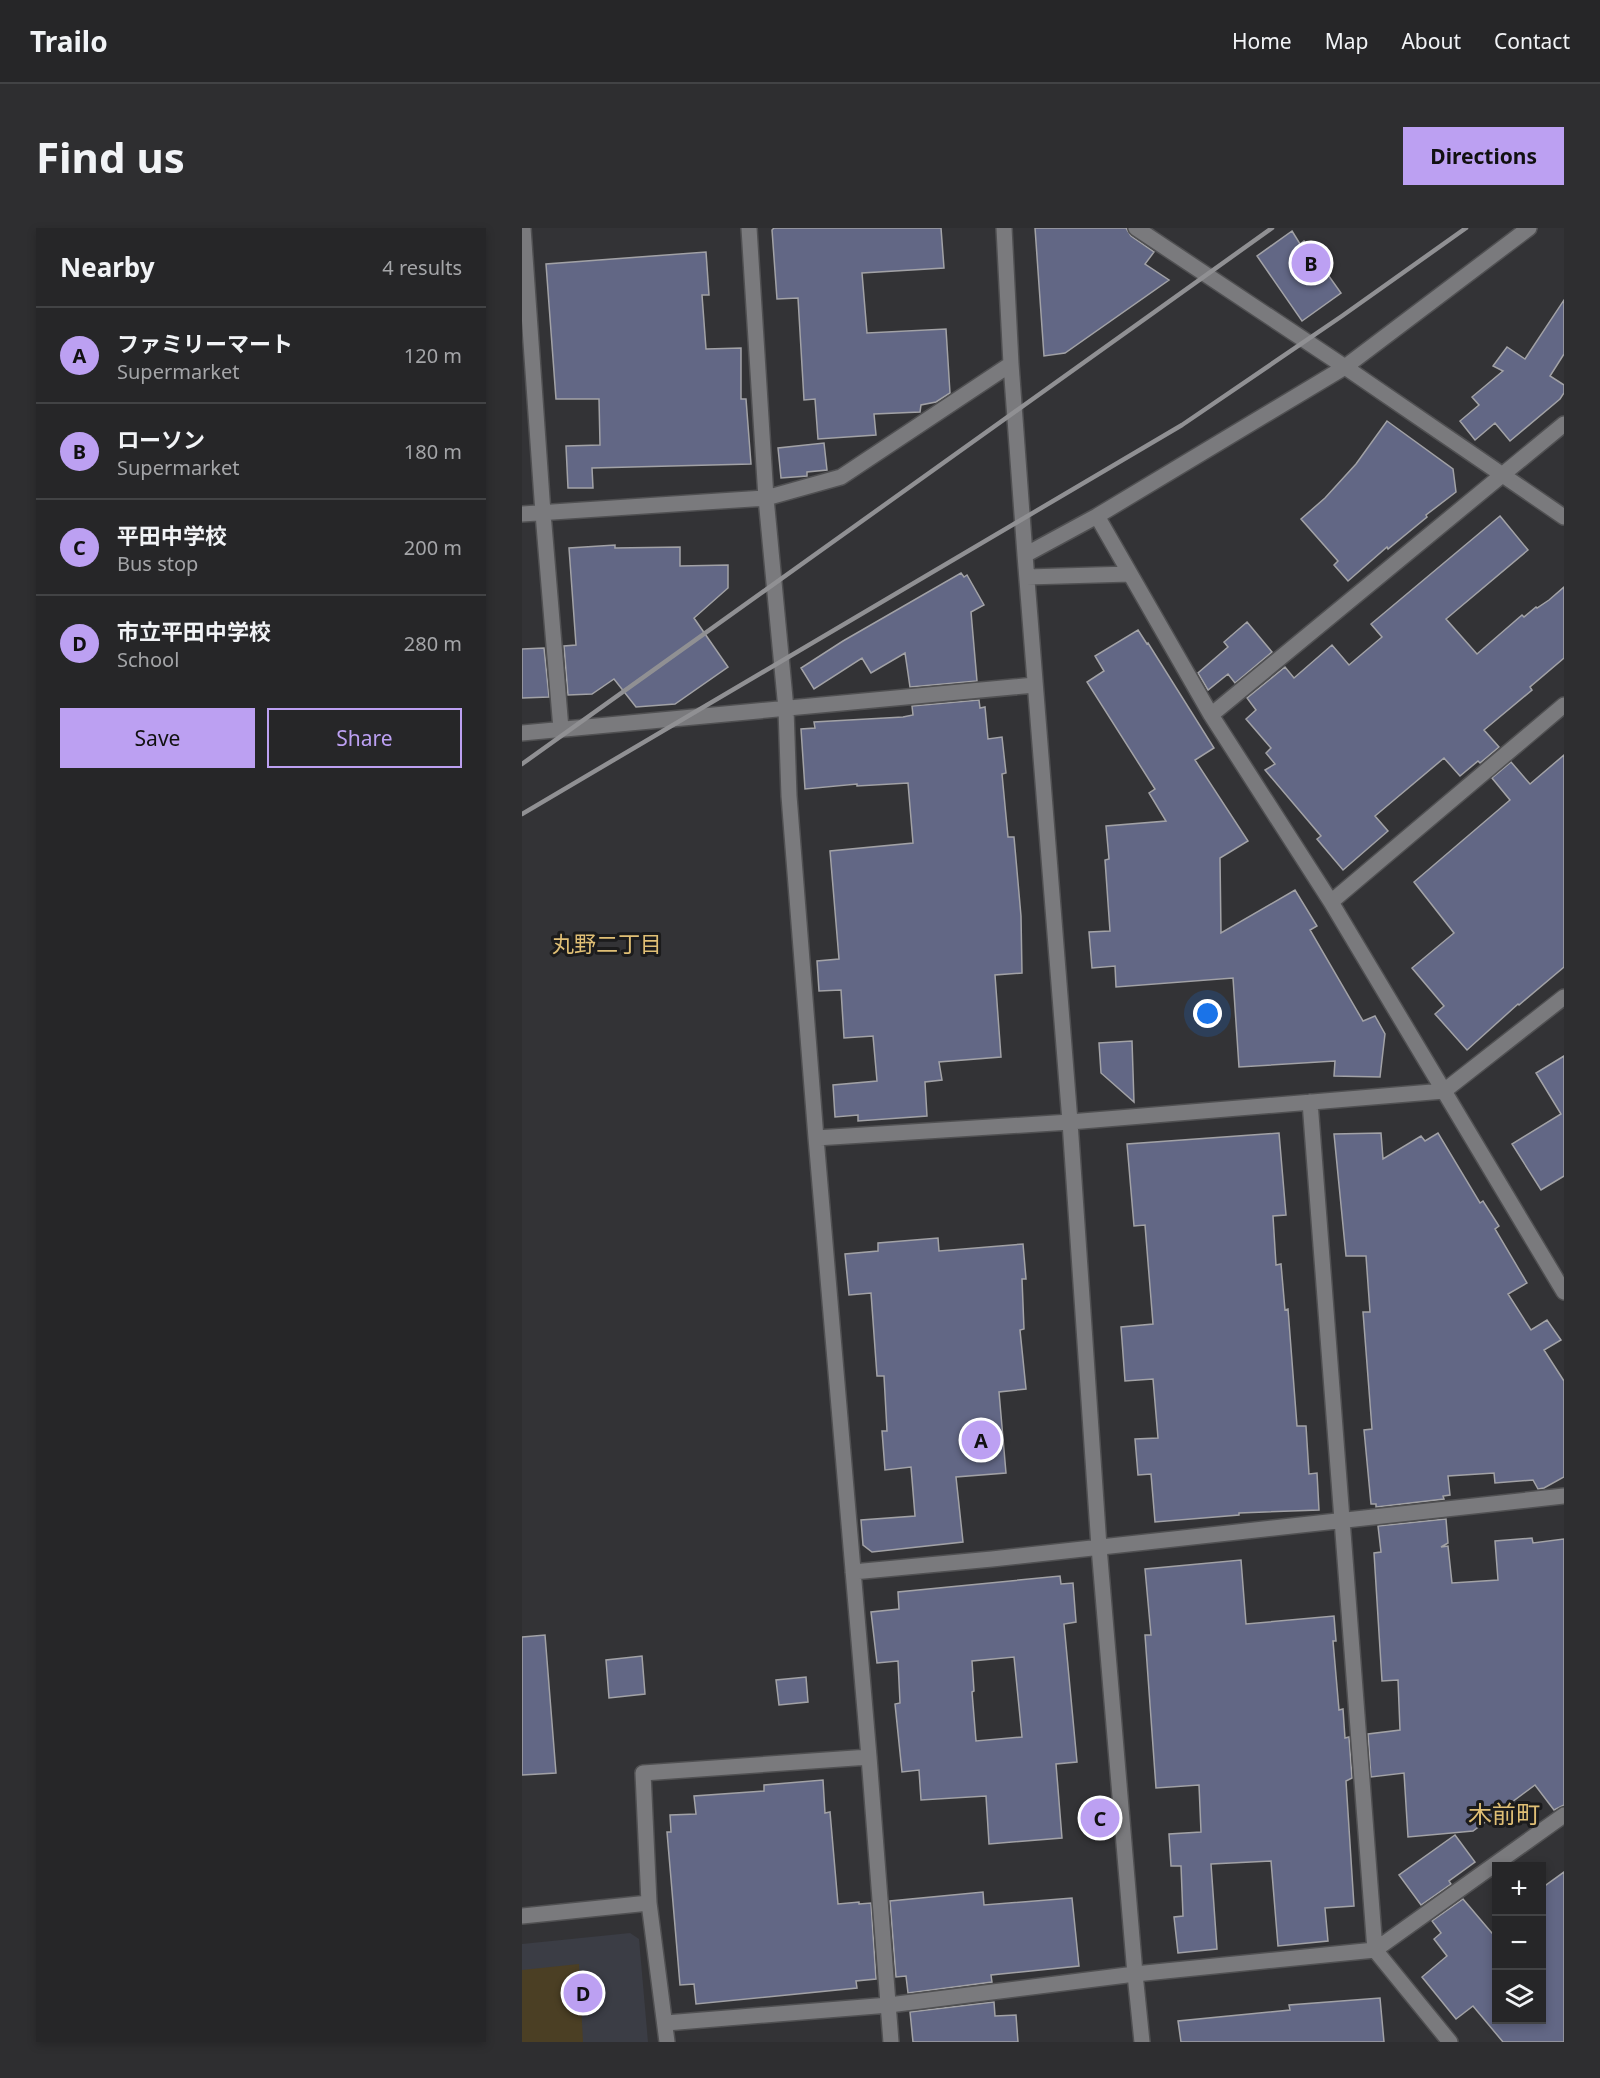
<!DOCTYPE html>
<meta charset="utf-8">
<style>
:root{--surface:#262628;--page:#2e2e30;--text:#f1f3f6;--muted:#a4a5a8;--line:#424345;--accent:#bca0f2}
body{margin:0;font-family:"Noto Sans","Noto Sans JP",sans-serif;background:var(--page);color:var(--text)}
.controls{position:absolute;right:18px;bottom:18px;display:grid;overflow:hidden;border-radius:0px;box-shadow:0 3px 9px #0003}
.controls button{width:54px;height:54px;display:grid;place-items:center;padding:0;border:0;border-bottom:2px solid var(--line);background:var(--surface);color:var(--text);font:30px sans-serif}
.you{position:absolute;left:686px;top:786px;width:21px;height:21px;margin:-15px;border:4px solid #fff;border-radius:50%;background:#1a73e8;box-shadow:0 0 0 9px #1a73e833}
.badge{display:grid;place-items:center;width:39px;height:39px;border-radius:50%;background:var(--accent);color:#111;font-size:20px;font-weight:700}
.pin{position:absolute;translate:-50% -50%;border:3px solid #fff;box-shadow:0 2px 6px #0006}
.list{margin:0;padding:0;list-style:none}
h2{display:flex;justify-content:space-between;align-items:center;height:78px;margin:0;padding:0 24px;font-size:26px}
h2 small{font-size:20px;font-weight:400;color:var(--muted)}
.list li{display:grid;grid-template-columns:39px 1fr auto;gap:18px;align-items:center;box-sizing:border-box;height:96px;padding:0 24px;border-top:2px solid var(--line)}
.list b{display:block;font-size:22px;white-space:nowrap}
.list p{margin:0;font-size:20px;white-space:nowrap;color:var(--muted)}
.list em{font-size:20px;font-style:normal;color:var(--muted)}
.actions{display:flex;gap:12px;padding:18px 24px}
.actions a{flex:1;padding:14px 0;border:2px solid var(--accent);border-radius:0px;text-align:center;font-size:21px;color:var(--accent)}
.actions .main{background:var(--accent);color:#111}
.icon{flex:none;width:33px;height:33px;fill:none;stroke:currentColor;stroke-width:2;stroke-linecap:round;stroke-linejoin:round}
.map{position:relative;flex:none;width:1042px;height:1814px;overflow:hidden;border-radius:0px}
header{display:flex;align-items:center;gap:36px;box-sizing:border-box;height:84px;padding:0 30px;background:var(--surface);border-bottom:2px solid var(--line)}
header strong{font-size:28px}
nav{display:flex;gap:33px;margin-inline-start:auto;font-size:21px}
.intro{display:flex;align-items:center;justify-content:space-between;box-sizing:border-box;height:144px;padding:0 36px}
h1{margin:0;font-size:42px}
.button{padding:15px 27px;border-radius:0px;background:var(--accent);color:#111;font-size:21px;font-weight:700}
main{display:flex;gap:36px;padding:0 36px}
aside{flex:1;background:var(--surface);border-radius:0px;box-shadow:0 3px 9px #0003}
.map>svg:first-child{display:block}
.built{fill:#3b3d45}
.green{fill:#4b3f24}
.building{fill:#626785;stroke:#a2a2a6;stroke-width:1.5;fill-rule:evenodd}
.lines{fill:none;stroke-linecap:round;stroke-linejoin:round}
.minor-casing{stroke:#505052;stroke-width:18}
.minor{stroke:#7a7a7d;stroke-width:15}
.rail{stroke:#909093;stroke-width:4.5}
.labels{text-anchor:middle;stroke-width:6;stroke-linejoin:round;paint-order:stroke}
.neighbourhood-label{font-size:22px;fill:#e0bf75;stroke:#1b1b1c}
.quarter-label{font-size:24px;fill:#e0bf75;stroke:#1b1b1c}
</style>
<header>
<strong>Trailo</strong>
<nav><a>Home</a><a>Map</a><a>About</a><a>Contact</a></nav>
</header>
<div class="intro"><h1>Find us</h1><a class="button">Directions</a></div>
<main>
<aside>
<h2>Nearby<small>4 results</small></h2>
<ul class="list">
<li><span class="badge">A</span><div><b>ファミリーマート</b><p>Supermarket</p></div><em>120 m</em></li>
<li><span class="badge">B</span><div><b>ローソン</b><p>Supermarket</p></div><em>180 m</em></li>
<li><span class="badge">C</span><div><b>平田中学校</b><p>Bus stop</p></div><em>200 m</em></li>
<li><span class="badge">D</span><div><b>市立平田中学校</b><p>School</p></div><em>280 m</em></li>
</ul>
<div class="actions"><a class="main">Save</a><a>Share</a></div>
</aside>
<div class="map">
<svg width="1042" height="1814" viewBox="0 0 1042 1814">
<rect width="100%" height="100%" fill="#333336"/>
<path class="built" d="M108,1705L117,1711L126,1814H0V1716Z"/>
<path class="green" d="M57,1736L61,1814H0V1742Z"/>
<path class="building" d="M252,0H419L422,40L340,45L345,105L424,101L428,165L414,174L399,177L398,184L352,186L354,207L296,211L293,171L282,172L276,70L255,71L250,2Z
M513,0H604L609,8L632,24L623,36L647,52L543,125L522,128Z
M770,3L778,16L782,13L819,65L780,93L735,28Z
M184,24L187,67H180L184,121L219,120V171H224L229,236L70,240L71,260H46L44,218L78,217L77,171H34L24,36Z
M1042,72V126L1028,148L1042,157V165L1038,171L988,213L973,195L953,212L938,193L957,177L950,169L981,143L971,138L985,119L1003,131Z
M865,193L931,241L934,264L904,287L905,289L866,321L865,319L826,353L812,337L816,333L779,291L803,270L834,236Z
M302,215L305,242L285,244V248L259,250L256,220Z
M978,288L1006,322L924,391L955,426L1000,387L1002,389L1014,379L1015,380L1027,372L1042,359V430L1008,459L1010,462L962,502L977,519L958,535L956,533L938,548L922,530L853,588L866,603L821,642L795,611L799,608L743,542L753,536L744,525L749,520L724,491L734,482L725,470L763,439L772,450L810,417L827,437L860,409L849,396Z
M93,317V320L158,319V338L206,337V360L172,390L206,439L153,476L114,479L92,451L70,466L46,467L42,418L54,417L47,320Z
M439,345L442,349L445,347L462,377L449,384L455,453L388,459L383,425L349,445L340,430L292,461L279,440L321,413Z
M725,394L750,424L713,455L706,446L686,462L676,445L706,419L702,414Z
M616,402L625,416L626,415L692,520L673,532L726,613L698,630L699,705L773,662L795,698L788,702L841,793L853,788L863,806L858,849L812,848L813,833L717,839L711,750L594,759L593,738L570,740L567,704L588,703L583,632L587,631L584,598L644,593L627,565L633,561L565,454L582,443L573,428Z
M22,420L27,469L0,470V421Z
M457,472L458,480L463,479L466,511L480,509L484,545L480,546L486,609H492L499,688L500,745L473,747L479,829L417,834L420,852L403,854L405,888L336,893V887L313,889L311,857L355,853L351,808L322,810L319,762L297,763L295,733L317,731L308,623L391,615L386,555L335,558V556L283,561L279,501L293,500L292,494L381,489L391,487L390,478Z
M1042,527V739L997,777L996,776L945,822L913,786L922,778L890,740L932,705L892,654L988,572L970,550L989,534L1008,556Z
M610,813L612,874L579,845L577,815Z
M1042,828V948L1019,962L990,916L1039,886L1014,845Z
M757,905L764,987L751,988L754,1037L759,1036L763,1082L766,1081L775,1198H784L787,1246L795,1245L797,1282L717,1285V1287L633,1294L629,1246L616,1247L613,1211L636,1210L631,1151L603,1153L599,1099L631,1096L623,997L612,998L605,916Z
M859,905L861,931L899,908L903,913L916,905L958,975L961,973L977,998L973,1001L1005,1055L986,1066L1009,1102L1025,1092L1039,1112L1022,1122L1042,1153V1249L1022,1260L1016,1261L1011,1252L973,1255L972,1245L926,1248L928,1267L921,1268L922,1271L854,1279V1276H849L842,1202L850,1201L841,1084H848L844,1028H824L812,906Z
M416,1010L417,1023L501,1016L504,1051H500L502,1101L498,1102L504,1161L477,1164L484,1245L434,1249L441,1314L350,1324L341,1317L339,1292L393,1288L389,1239L363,1242L360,1203H365L362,1148H355L349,1065L327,1067L323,1026L356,1023V1015Z
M924,1291L926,1315L919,1319L926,1318L930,1355L976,1352L973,1313L1010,1310L1011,1315L1042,1311V1577L1032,1582L1013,1557L951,1603L886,1609L882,1545L849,1549L846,1506L878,1502L876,1452L860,1453L852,1325L859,1324L856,1298Z
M719,1332L724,1396L812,1388L814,1413H811L817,1482L821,1481L823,1510L827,1509L830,1550L824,1553L832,1678L803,1680L806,1713L756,1718L749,1633L689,1636L695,1721L656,1725L652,1689L661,1688L659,1638H649L647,1606L679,1604L677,1557L634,1560L623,1407H629L623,1341Z
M538,1348L539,1356L551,1355L554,1394L542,1396L555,1534L534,1536L540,1610L467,1616L464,1568L399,1572L397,1542L380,1544L373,1476L378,1475L376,1433L355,1435L349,1384L377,1381L376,1364ZM492,1429L500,1509L454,1513L450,1464L452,1463L450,1433Z
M23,1407L34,1545L0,1547V1409Z
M120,1428L123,1466L87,1470L84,1432Z
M284,1449L286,1474L257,1477L254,1452Z
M301,1552L303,1585L308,1584L316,1676L337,1674V1676L349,1675L354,1751L334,1753L335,1760L174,1776L172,1756L158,1757L145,1604H149L148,1587L174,1586L172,1568L242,1563V1557Z
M933,1607L953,1634L927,1653L929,1656L899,1677L877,1647Z
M1042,1644V1814H981L951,1778L934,1791L900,1749L925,1728L912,1711L919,1705L910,1693L941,1671L975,1711V1791H1020V1660Z
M461,1664L462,1677L550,1670L557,1738L469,1747L470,1754L386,1765L384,1748L374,1749L368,1673Z
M858,1770L862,1814H659L656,1793L768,1782L767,1777Z
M472,1774L473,1788L494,1787L496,1814H391L388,1784Z"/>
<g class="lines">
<g class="minor-casing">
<path id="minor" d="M1,0L21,285L39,501
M227,0L244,270L264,481L267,568L294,910L347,1529L369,1814
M482,0L489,136L503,327L548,894L577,1319L613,1746L620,1814
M614,0L823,139L1042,289
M0,286L244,270L319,249L489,136
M575,288L689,487L809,674L1042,1064
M503,327L575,288L823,139L1007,0
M505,349L608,346
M689,487L1042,196
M0,505L513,457
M809,674L1042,477
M788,874L853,1722L928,1814
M294,910L548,894L922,863L1042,769
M331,1344L470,1331L1042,1268
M0,1688L127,1675
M144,1795L367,1777L613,1746L853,1722L1042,1587
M145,1814L127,1675L121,1545L347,1529"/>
</g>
<use href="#minor" class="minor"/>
<path class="rail" d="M0,536L750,0
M0,586L660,197L820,88L944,0"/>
</g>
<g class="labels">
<g class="neighbourhood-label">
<text x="85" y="724">丸野二丁目</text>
</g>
<g class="quarter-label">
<text x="982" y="1595">木前町</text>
</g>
</g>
</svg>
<div class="controls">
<button>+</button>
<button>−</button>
<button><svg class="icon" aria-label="layers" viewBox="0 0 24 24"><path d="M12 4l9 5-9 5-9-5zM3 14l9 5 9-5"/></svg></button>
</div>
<div class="you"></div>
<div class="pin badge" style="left:459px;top:1212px">A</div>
<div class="pin badge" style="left:789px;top:35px">B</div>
<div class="pin badge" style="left:578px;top:1590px">C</div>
<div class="pin badge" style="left:61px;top:1765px">D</div>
</div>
</main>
